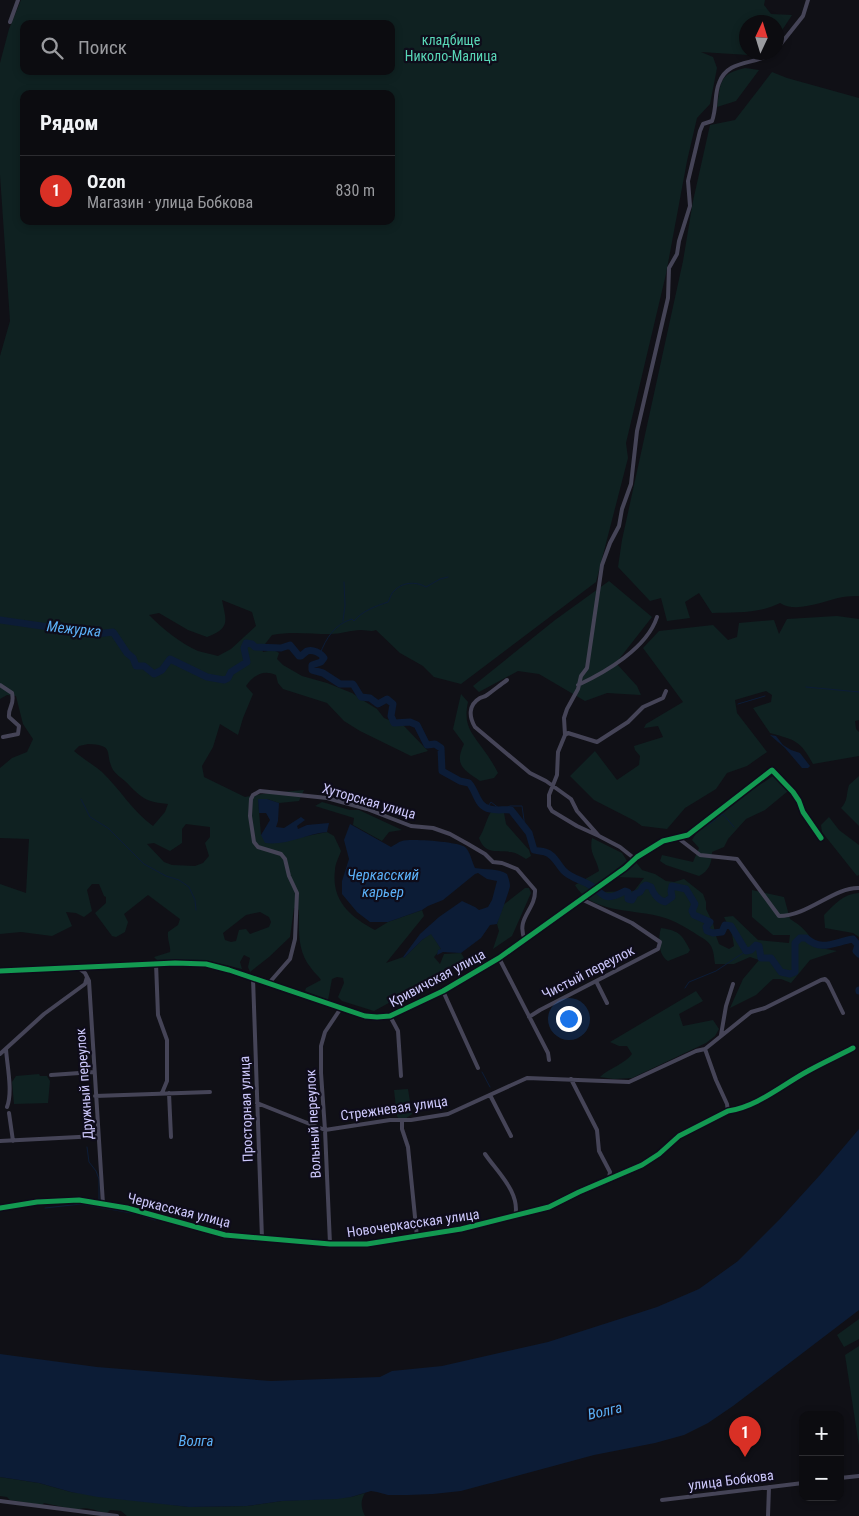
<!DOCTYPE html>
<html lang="ru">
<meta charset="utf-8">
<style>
:root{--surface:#0c0c10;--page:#151519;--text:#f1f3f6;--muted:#9a9b9f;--line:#2c2c30;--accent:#d93025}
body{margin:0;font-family:"Roboto Condensed",sans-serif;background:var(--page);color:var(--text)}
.controls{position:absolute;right:15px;bottom:15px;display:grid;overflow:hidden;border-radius:10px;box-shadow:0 2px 8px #0003}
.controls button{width:45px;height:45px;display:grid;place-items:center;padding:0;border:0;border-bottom:1px solid var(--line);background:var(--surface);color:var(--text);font:25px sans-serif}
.compass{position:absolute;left:739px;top:15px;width:45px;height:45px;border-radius:50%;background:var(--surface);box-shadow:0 2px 8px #0003;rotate:4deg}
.you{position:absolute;left:568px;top:1018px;width:18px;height:18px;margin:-12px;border:4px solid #fff;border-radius:50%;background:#1a73e8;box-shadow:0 0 0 8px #1a73e833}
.badge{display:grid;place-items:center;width:32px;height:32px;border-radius:50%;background:var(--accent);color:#fff;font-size:16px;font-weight:700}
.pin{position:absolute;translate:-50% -41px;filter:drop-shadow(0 1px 2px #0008)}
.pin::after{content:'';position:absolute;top:26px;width:18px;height:15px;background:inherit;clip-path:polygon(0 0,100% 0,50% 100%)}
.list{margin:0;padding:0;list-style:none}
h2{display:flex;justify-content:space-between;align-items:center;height:65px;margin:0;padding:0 20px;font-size:21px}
h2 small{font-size:16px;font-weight:400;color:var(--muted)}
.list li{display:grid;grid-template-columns:32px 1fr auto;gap:15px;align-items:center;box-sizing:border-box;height:70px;padding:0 20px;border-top:1px solid var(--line)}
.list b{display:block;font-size:19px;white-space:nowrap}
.list p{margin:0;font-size:16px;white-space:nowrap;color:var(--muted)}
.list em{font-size:16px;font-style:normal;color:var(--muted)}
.icon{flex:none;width:28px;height:28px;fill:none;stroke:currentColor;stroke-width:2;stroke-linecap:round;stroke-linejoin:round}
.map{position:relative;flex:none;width:859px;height:1516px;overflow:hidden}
.search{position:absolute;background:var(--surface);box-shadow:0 2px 8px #0003;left:20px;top:20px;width:375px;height:55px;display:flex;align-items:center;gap:12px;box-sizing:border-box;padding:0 18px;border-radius:10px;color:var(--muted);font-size:19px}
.panel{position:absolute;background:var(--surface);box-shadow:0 2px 8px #0003;left:20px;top:90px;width:375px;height:135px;border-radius:10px}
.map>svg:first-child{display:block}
.green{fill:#0f2121;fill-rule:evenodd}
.water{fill:#0c1c36}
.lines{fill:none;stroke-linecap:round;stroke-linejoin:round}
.stream{stroke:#0c1c36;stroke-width:1}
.river{stroke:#0c1c36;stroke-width:7}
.minor{stroke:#454457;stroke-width:4}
.cycleway-casing{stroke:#0e0c1a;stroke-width:8}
.cycleway{stroke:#139951;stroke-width:5}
.labels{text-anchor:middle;stroke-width:4.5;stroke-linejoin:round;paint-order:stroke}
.park-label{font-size:14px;fill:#59d7b7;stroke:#0e0c1a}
.street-label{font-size:14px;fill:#cdc8fc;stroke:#0e0c1a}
.water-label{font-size:15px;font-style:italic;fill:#5bb0f7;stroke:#0e0c1a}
</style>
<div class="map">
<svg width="859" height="1516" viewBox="0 0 859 1516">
<rect width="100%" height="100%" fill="#101016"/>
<path class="green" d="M21,0H765L764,5L771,14L792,15L777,38L776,22H746V52L766,53L764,56L701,52L713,57L717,68L710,104L697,118L687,161L666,274L626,443L628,458L596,582L461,684L434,677L423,666L400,653L376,630C371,632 367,630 361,630C351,630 341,634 330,634C310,634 292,631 272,635L262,648L263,652L274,650L279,653L277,659L283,665L302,676L327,683L352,693L364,701L377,709L384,718L404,726L428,751L411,756L360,731L344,721L327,703L283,689L278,683L276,675C263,669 254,675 246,686L253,694L243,718L238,735L220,724L213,747L202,766L204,777L245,797L262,794L304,790L299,801L279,803L267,799H258L261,835L302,837L327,832L334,836L341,851C339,857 335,864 335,870C331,900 350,917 375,930L388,922L422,910L424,916L386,963L403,957L404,958L422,940L431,933L441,949L434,957L440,964L444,954L461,953L464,958L451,969L374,1011L342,1001L338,997L344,983L343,978L337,977L332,979L328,1000L305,991L306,988L321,980C318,975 314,973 311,968C297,951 299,931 299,910L294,908L290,937L269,957L250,972L248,967L250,958L244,955L240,962L242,969L205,960H157L154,957L170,952C171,946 167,940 168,932L178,925L180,919L148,895L124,914L128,922L125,932L116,937L112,936L95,913L106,903V897L104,896L99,884H92L87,890L92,911L84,917L76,913L66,912L72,926L52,936L21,932L0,934V884L26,893L29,839L0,838V768L12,758L27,752L33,739L23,724L16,696L7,695L0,699V356L10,321L0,175V63L9,29ZM24,24H391V71H24ZM24,94H391V221H24ZM222,600L252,612L256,626L231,649L218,656C212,654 204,653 198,651C180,643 163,629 149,615L159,613L188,630L207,637C231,628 226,621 222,600ZM88,744C116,745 104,753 113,770C116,774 121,778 125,781C141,797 144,802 168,804L165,812L153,826C133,812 120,789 102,772C94,765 83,759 74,751L79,746ZM186,824L210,827V837L205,843L209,856L203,863L195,866L172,865L164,862L147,844L154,843L170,851L182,843V829ZM260,912L269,917L271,922L269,927L250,934L246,929L239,930L236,941L231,942L225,940L223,933L246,915Z
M745,68L759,70L736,101L717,107C721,83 718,74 745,68Z
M772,72L787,78L859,98V596C854,596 848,596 843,597C825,600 797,614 780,603C759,614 735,612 712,613L699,593L685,602L690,618L667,621L661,598L650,601L618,567L622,540L683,261L693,201L710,125L735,120Z
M609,581L652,617L616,663L637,686L641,695L607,693L585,701L539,674L518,671L479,692L473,686L555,620Z
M837,616L859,619V720L855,721L856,729L859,732V756L813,764C800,740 795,740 770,733L753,708L771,702L772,695L766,691L735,700L737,713L767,752L747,766L727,773L716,789L685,808L667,829L642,826L635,821L594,800L570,776L595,751L617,780L639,765L640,756L635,750L634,746L663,737L658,726L644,728L646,724L683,702L643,648L659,631L713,625L728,640L737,637L739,623L774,620L779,634L787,619Z
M461,694L468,702C463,725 471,732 483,749C489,757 494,765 498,773L494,778L480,781C463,769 454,765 464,744L453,729Z
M773,776L788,791L765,810L746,819L728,839L724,847L712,852C712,863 709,871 699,876L666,865L660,861L662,855L693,862L699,848L692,840C702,821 753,790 773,776Z
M859,776V826L841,808C848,801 846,795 849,785Z
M322,802L350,810H359L402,830L389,832L382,841L353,825L354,818L315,806Z
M492,810L504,813L506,824L529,850L531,856L526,859C521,856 517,853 511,852C497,850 485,855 479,838C485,829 486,819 492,810Z
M829,817L839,830L859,845V875L857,876L822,832L821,825Z
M592,838L622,853L627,861L596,885L601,892L634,891L644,878L616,877L635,861L642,870L655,874L666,881L674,882L684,879L703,894L706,902V909L713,923L716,936L719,944L729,949L734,946L732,934L724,917L733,916L758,940L789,943L790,935H773L752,917V890L784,897L790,919C802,926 810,934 815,947L837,951L810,960L791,983L781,979H773L756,995L730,1008L743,979L759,960L750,957L734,964H715C713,942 710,943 693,932C682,925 671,919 658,916C631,909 591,913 575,885L599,871C596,856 589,855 592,838Z
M525,888H529L531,893L512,936L493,949L499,931L497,924L502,906Z
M859,893V937L853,933L825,928L824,915C835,904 843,894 859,893Z
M661,928C680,931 682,935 690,950L688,953L668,961C658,955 658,938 661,928Z
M696,991L703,1001L679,1014L683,1026L713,1020L719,1029L715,1036L706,1043L632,1078L614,1079L600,1077C609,1068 625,1064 632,1054L627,1046H619L610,1042Z
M39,1074L40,1076H47L50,1081L48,1103L14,1104L12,1082L16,1076Z
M408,1089L412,1114L405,1119H399L397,1116L394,1090Z
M859,1319V1339L844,1347L837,1335Z
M859,1346V1446L845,1355Z
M0,1477L39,1483L71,1492L189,1507L247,1506L282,1501L351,1497L365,1493C360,1501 361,1508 365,1516H127L121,1511L110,1510L107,1513C97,1512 87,1505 77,1510L44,1503L42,1505L10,1500L7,1497L0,1496Z"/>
<path class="water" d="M770,735L776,736L783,745L791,750L800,753L810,766L808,768H802L785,748Z
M258,799H267L279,803L278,821L276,827L284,828L301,817L305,820L297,826L298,829L307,825L329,823L327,832C305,834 287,846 265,843L261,835L270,820L266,813H259Z
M350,824L391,847C395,845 398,842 402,841C410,838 460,842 465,847C470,851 472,862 475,868C486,870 497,868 507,874C508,877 510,882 510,886C510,889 498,922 497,924L490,925L481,938L461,953L443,952L437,955L438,950L441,949L431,934L422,940L404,958L403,957L420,934L439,917L462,901L475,907L479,910L488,907L492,900L497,881L487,879L478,873L475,874L443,900L428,906L422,910L388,922H370L357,912L342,894V881L349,859L344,840Z
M859,1129V1310L733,1406L708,1423L684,1435L655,1443L594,1455L461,1491L433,1494L408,1495H388L377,1492L371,1491L351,1497L337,1499L282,1501L247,1506L189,1507L98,1497L71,1492L39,1483L0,1477V1354L97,1367L271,1381L380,1377L392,1371L442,1366L548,1342L657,1307L699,1289L738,1261L779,1220L820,1175Z"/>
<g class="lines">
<path class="stream" d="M343,621L345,605L344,582
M320,654C326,638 335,624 352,619L354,621C362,611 376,606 388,602C390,599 391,593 394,591C402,582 416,581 426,587L440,579L448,577
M806,687L859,692
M738,704L765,696
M81,799L90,817L108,828L144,864L166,876L179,880L189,887L195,900L196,910
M487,808L491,802L500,809
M504,809L510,806H522L524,820V829
M707,826L723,814L734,827
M857,944L859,943
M685,988L689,982L716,971L746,951
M482,1072L490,1087
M87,1147L89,1162L96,1171L99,1179V1200
M45,1208L81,1204L137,1214L155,1220"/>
<path class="river" d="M0,620L97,634L113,632L127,653L133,658L136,666H144L154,674L162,670L170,659L207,677L224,680L228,678L231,672L247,662L244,648L246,643L252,644L255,647L281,648L290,645L299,656H301L307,651C313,649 321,653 324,658L321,662L312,665V670L323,673L340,684H353L361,697L370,698L378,704L387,699L393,704L391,716L394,723L410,722L417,725L427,745L435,744L441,748L442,771L460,781L469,783C477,792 477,807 490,809C497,811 504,809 511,810L529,833L534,850C537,851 542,851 545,852C554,854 558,865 564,871C571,878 579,879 588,884C605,892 601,904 625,891L628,892V899L632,900L635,894L640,892L643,887L646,885L651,887C653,893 658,900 665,902L672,897L671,891L672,886L686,889L695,904L692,911L694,915L710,922L706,927L707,931L713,933L722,932L725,925L731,926L746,951L751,950L756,945L759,946L761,958H771L781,972L790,974L795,972V943L800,938H806C822,952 834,942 853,939L858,945L856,951L859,954
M859,990V991"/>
<path class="minor" d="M10,22L18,0
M776,50L803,16L808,0
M507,680C500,685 494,690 487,695C485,697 482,697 480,698C468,705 469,717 475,727L530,773L546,781L571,799L577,811L599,836L620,847L635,859
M0,685L12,693C15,706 8,706 9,717L19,726L18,734L3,737
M578,685C606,672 647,648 657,617
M565,735L568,733L597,742L628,722L643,707L663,698L666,691
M599,836L577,826L552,811L549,806V795L557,775L558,752L565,735L564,718L567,709L578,689L581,676L587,668L602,565L610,543L619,526L622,509L631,484L637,431L668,298L669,268L677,254L679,241L690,206L688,181L700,131L703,124L712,121C717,108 714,95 719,83C728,58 756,66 774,52
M678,838L700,855L737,859L779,916C808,916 834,887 859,888
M499,958L548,1053L549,1060
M156,963L158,1015L167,1040V1081L162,1093
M77,967L85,973L89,981L103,1204
M0,971L175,963L206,964L229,970L365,1016L377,1017L390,1016L443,991L499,958L625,868L637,857L663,841L688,835L772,770L793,792L799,801L803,812L821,838
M253,978L262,1239
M596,981L607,1003
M269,983L290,959L295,939L297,893L289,876L285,859L281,854L258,847L254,842L250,816L251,799L253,795L260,791L327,798L367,809L411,826L433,828L450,834L468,844L485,854L493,862L502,863L517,869L535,890C536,910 515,918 525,940
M443,991L478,1068
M390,1016L398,1031L401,1076
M529,1017L540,1010L658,949L660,942L632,923L581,899
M721,1035L726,1006L733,984
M6,1049C7,1065 13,1092 7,1107
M705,1049L716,1080L727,1104L728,1111
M0,1054L44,1014L85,984L87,977
M51,1075L94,1072
M571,1079L597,1130L599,1151L610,1172L609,1178
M169,1093L171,1137
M490,1095L511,1136
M95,1096L210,1092
M257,1103L325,1130L390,1120H411L448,1114L527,1078L629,1082L696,1051L705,1049L751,1012L765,1008L821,980L825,979L828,982L843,1013
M9,1113L13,1141
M402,1120V1129L408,1147L417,1237
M0,1141L98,1136
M485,1154C498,1173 521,1193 515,1217
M0,1208L37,1202L79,1200L127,1208L225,1235L330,1244H367L461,1229L549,1207L579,1192L642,1165L659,1154L679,1136L728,1111C757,1107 782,1085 808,1071C822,1063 838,1056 853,1048
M330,1244L325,1130L321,1073V1046L325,1032L341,1008
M840,1478L859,1476
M662,1500L803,1483
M0,1501L117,1516
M768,1516L769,1487"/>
<g class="cycleway-casing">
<path id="cycleway" d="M0,971L175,963L206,964L229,970L365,1016L377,1017L390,1016L443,991L499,958L625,868L637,857L663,841L688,835L772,770L793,792L799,801L803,812L821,838
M0,1208L37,1202L79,1200L127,1208L225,1235L330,1244H367L461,1229L549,1207L579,1192L642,1165L659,1154L679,1136L728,1111C757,1107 782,1085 808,1071C822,1063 838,1056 853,1048"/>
</g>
<use href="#cycleway" class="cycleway"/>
</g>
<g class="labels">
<g class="park-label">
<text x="451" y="45">кладбище<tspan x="451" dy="16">Николо-Малица</tspan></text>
</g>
<g class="street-label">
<text transform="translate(369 801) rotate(16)" y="5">Хуторская улица</text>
<text transform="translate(588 972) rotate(-27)" y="5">Чистый переулок</text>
<text transform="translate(437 978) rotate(-28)" y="5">Кривичская улица</text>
<text transform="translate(84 1084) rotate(-94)" y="5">Дружный переулок</text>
<text transform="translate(394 1108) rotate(-8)" y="5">Стрежневая улица</text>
<text transform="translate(246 1109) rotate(-92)" y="5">Просторная улица</text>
<text transform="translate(313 1124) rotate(-93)" y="5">Вольный переулок</text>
<text transform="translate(179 1210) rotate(14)" y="5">Черкасская улица</text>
<text transform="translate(413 1223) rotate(-8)" y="5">Новочеркасская улица</text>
<text transform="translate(731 1480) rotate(-7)" y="5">улица Бобкова</text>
</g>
<g class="water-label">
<text transform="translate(74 629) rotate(6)" y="5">Межурка</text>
<text x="383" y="880">Черкасский<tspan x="383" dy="17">карьер</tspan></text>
<text transform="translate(605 1411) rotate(-13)" y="5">Волга</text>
<text x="196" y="1446">Волга</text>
</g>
</g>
</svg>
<div class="controls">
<button>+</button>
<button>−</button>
</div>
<svg class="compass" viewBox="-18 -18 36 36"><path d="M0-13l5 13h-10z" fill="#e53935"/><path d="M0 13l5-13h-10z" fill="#9a9b9f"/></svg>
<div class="you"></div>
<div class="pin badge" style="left:745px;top:1457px">1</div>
<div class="search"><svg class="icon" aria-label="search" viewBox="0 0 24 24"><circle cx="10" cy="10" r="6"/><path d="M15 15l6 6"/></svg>Поиск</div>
<section class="panel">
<h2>Рядом<small></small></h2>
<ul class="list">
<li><span class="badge">1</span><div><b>Ozon</b><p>Магазин · улица Бобкова</p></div><em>830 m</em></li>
</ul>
</section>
</div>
